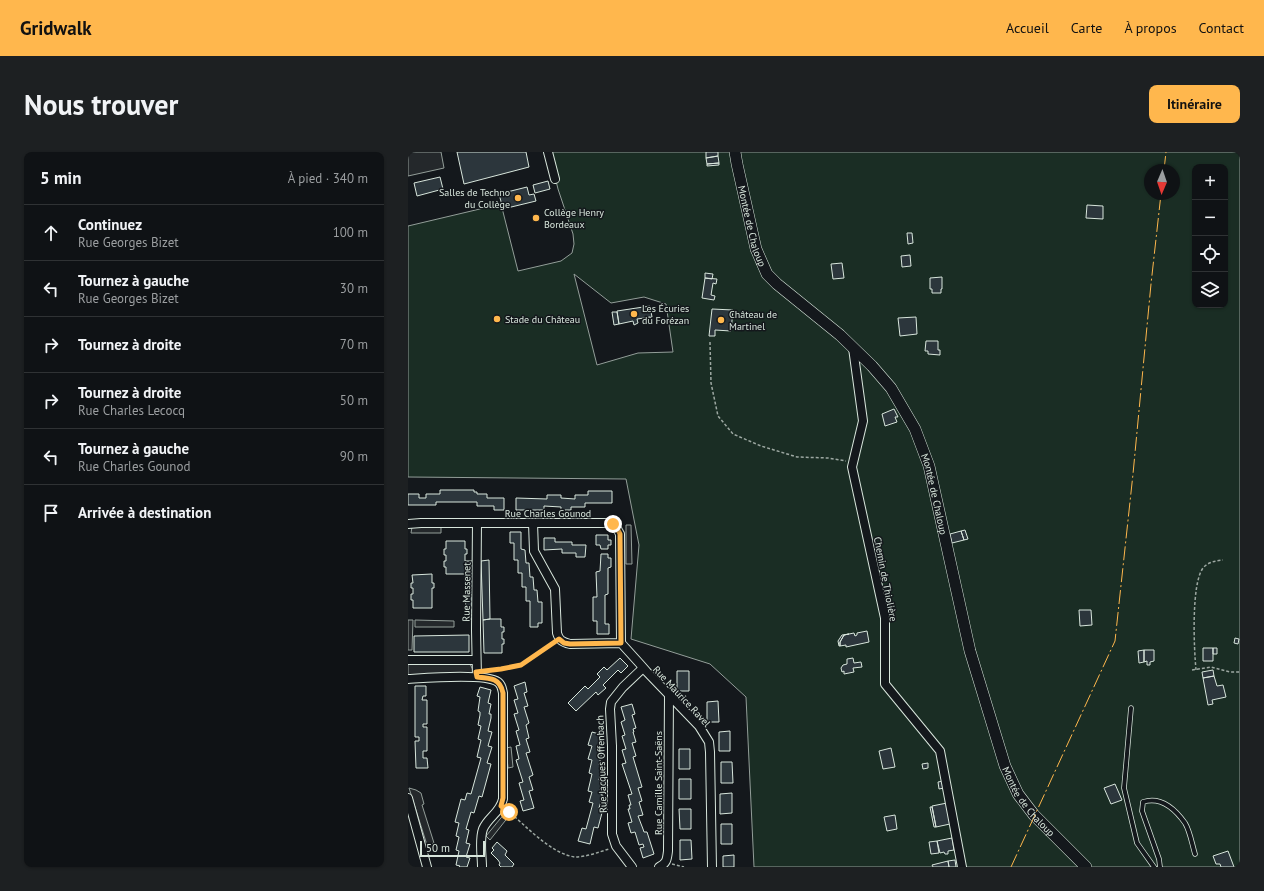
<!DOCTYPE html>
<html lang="fr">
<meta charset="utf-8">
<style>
:root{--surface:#0f1215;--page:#1d2022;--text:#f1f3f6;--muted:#9b9ea0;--line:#2f3234;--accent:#ffb74d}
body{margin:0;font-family:"PT Sans",sans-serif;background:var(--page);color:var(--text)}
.controls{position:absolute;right:12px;top:12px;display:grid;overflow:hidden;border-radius:8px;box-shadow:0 1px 3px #0004}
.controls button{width:36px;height:36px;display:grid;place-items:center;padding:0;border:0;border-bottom:1px solid var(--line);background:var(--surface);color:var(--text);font:20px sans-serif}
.compass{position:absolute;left:736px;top:12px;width:36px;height:36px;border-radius:50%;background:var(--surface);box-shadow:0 1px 3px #0004;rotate:182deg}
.scale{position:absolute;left:12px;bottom:10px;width:65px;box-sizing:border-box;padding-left:4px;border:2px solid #d8e6dc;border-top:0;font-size:11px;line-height:14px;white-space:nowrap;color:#d8e6dc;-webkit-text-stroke:3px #14181c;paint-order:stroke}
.stop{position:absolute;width:12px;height:12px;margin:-9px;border:3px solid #ffb74d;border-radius:50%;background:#fff}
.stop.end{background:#ffb74d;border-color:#fff;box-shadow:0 1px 4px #0008}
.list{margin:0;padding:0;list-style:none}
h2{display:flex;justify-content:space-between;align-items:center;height:52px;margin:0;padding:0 16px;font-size:17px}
h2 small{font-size:13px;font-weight:400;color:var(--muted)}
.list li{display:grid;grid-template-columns:26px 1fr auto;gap:12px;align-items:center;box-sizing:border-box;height:56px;padding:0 16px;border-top:1px solid var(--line)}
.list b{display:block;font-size:15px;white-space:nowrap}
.list p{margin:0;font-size:13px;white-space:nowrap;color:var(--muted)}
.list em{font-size:13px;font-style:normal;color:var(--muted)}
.icon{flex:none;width:22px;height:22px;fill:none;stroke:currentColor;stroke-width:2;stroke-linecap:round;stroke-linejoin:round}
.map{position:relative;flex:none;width:832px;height:715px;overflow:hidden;border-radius:8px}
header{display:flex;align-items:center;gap:24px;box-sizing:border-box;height:56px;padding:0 20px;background:var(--accent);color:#111}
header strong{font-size:19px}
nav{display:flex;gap:22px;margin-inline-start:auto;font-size:14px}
.intro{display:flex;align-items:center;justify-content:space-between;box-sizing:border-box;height:96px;padding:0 24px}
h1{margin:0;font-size:28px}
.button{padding:10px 18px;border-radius:8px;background:var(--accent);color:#111;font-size:14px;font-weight:700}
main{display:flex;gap:24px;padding:0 24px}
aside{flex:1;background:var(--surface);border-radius:8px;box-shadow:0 1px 3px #0004}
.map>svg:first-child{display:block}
.green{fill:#1a2d24;stroke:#939e99;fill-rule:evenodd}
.parking{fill:#24282b;stroke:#939e99}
.building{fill:#2c363c;stroke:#d8e6dc}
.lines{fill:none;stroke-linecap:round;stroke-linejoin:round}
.lane-casing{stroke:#d8e6dc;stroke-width:5.5}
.street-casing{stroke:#d8e6dc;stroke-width:10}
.secondary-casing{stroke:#d8e6dc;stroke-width:12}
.path{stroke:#9da8a2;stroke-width:1.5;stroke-dasharray:3 2;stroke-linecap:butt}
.lane{stroke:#14181c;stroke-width:4}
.street{stroke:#14181c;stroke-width:8}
.secondary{stroke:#14181c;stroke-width:11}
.power{stroke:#ffb74d;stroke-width:1;stroke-dasharray:14 3 2 3;stroke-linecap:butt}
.route{stroke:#ffb74d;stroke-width:5}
.poi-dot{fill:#ffb74d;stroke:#14181c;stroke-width:1.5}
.labels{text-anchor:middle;stroke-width:3;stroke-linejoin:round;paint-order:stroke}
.poi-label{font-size:10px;fill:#d8e6dc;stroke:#14181c;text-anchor:start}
.street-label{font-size:10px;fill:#d8e6dc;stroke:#14181c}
</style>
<header>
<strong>Gridwalk</strong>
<nav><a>Accueil</a><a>Carte</a><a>À propos</a><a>Contact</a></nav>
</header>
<div class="intro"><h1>Nous trouver</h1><a class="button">Itinéraire</a></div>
<main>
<aside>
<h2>5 min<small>À pied · 340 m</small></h2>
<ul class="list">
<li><svg class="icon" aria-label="ahead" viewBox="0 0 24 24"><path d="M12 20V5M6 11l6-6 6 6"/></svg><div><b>Continuez</b><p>Rue Georges Bizet</p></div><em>100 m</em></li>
<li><svg class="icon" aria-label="left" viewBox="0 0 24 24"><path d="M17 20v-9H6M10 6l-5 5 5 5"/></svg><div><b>Tournez à gauche</b><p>Rue Georges Bizet</p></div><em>30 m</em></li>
<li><svg class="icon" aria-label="right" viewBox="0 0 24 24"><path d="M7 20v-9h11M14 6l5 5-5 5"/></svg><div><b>Tournez à droite</b></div><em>70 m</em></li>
<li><svg class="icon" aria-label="right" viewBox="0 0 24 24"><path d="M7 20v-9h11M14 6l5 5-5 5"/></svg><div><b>Tournez à droite</b><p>Rue Charles Lecocq</p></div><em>50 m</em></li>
<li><svg class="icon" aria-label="left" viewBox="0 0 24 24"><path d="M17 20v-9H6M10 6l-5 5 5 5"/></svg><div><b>Tournez à gauche</b><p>Rue Charles Gounod</p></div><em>90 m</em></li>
<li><svg class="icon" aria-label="arrive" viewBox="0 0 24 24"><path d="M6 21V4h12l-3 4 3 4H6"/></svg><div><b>Arrivée à destination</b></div></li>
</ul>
</aside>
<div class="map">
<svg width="832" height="715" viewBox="0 0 832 715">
<rect width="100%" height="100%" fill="#14181c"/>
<path class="green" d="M141,0H832V715H346L338,545L302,512L223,487L231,393L218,327L0,325V74L93,52L110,119L153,109L164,101L166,92L165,82L150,37ZM787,15H817V153H787ZM742,18H766V42H742ZM166,122L203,151L236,145L258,152L265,200L230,201L189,213Z"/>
<path class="parking" d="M0,0H33L36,16L0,24Z
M218,373H223L224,412H218Z
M4,375H33V381H3Z
M0,468H5L4,498H0Z
M7,468L46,469V475H7Z
M3,510L62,512L65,518L64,521L0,523V512Z
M103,595L105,615L100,616L98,596Z
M1,636L8,638L13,641L16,652L14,653L26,691L19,693Z
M97,661L101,664L82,688L78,684Z"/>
<path class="building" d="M49,0H118L121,15L56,32Z
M298,0H310V4L298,6Z
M310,4L311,11L299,12L298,6Z
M311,11V13L299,14V12Z
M32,25L35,37L9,44L6,31Z
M140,29L142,37L127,41L125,33Z
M119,35L121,43L126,42L128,49L95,57L91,42Z
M679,53L695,54V67L678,66Z
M499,81H504L505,91L500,92Z
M502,103L503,114L494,115L493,104Z
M434,111L436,126L425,127L423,112Z
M297,121L305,122L304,127L297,126Z
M534,125V137H533V141H524V137H522V126Z
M297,126L309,127L308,132L305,131L303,143L307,144L306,148L294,146Z
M242,154L244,165L229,167L230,171L226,173L225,169L211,172L209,159Z
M304,157L325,158L323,179L307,178V184H301Z
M204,160H209L211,172L206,173Z
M242,165V168L236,169V166Z
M508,165L509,182L492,184L490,166Z
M518,189H530V198H532V203L520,202V199H517Z
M486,257L490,265H487L489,270L477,274L474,262Z
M32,338H66V340H69V342H79V346H96V358H86V354H69V350H28V353H0V342H11V346H18V342H32Z
M180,339H204V351H177V355H163V358H153V355L136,354V358H108V346L139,347V343H153V346L167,347V343H180Z
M557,378L560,387L556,388L553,379Z
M553,379L556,388L544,391L542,382Z
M102,380H113V397L117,398L118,411H121L122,425H125L126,438H129L130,450H134V471H130V475H122V449H118V435H114V421H110V408H106V391H102Z
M188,383H200V388H203V393H200V397H193L192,393H188Z
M136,386H147V390H164V393H178L177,405H168V401H154V397L136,398Z
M38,389H57V397H59V402H57V409H65V467L58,468L57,422H38V415H36V409H38V403H36V397H38Z
M193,402H200V406H203V415L200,416V442L197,443V472H201V482H189V469H185V445H189L188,420L192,419Z
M81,408L82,467L75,468L73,409Z
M24,422V431H26V436H24V456H5V448H3V442H5V436H3V431H5L4,423Z
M671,458H683L684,473L672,474Z
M82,467H93V475H96V480H94V487H96V492H94V501H76L75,468Z
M459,479L461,490L438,495V493L432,494V490L436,483L446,481L447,484L449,483V481Z
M441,482L436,483L432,490V494H431L430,489L434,483Z
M61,483V500H6V484Z
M827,486L831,487L830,492L826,491Z
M795,496H805V509H795Z
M805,496H809V502H805Z
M736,498H746V509L742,510V513H739V509L736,510Z
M736,498V510L731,511L730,499Z
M212,506L220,514L213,521L210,518L195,533L198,536L190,543L188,540L168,559L160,551L177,534L180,537L192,525L189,522L196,515L199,518Z
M445,506L446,511L453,510L454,515L445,516L446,520L436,522V519L434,520L433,516L435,513L439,512V507Z
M805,518L806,524L795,526L794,520Z
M269,519H281V539H269Z
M806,524L809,534L815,533L818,545L804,548L805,552L800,553L795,526Z
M117,530L119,540L116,541L120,554L116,555L121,571L118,573L121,586L118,587L122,600L118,601L125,623L121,625L125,638L121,639L126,656L115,659L112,649L116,648L111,631L115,630L108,608L111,607L108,594L112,593L108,579L111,578L106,562L110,561L106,548L110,547L106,534Z
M7,534H18V544H15L14,548H19V572H15V575H19V599H15V606H19L20,616H8L7,589H11V585H7Z
M72,535L83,538L80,551L83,552L81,562H83V566L80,579L84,580L80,594L84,595L79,611L83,612L74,645L71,644L66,661L63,660L58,677L61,678L58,691L62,692L58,705L62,706L59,715H51L52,714L48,713L51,699L48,698L51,685L48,684L51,671L47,670L53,647L57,648L59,641L63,642L73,606L69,605L73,588L70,587L73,574L70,573L72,563V560L70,559L72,545L69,544Z
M310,549L311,570H299V550Z
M224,552L227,562L224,563L228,576L225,577L226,580H225L228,590L224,591L228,604L225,605L234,635L230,636L234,649L231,650L235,663L230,664L235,677L236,680H239L246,702L235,706L232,696L236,695L235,692L231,693L227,680L223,681L220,671L224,670L220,657H222L221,653H223L220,643L224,642L214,612L218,611L214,598L218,597L214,584L217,583L213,570L217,568L213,555Z
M322,579V599H311V580Z
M184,580L191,582V585L194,586L191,599L194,600L191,613L194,615L191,628L195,629L192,638L195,639L193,643H195L191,656L195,657L190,676L186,675L182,692L170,689L174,676L178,677L185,651L181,650L184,640L180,639L184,622L181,621L184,608L180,607L184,594L180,593Z
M483,596L487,615L475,617L471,599Z
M271,597H282V617H271Z
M313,610H324L325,631H313Z
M520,611V616L515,617L514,612Z
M271,627H283V647H271Z
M535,629L536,636L531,637L530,630Z
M707,632L714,648L703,652L696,636Z
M324,641V661L312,662V642Z
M539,651L542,672L528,675L524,654Z
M522,655H524L528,675H526Z
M271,657H283V677H272Z
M487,663L489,677L479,679L476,665Z
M313,672H324V692H313Z
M544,686L546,698L540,699V702H537L536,700L532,701L529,689Z
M272,688H283L284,707L272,708Z
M529,689L531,701L523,702L521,690Z
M89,690L99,699L97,703L106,712L104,715H93L91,713L92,711L90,708L83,701L86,698L84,696Z
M820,699L826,715H813L812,712H808L805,704Z
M326,703V715H315V704Z
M547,708L548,715H541L540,709Z
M540,709L541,715H525L524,713Z"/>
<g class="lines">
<g class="lane-casing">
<path id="lane" d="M723,556L716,636L729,691L746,715
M752,715L751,707L734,659L735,650C753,644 767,657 777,671C782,679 784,692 787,702"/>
</g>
<g class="street-casing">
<path id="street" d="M140,0L147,27
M445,196L455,269L444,315L477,466V532L532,599L554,715
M125,371L126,399L147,437L149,481C151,488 154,490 162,492L213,491
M0,372L13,371H199C207,373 209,376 212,382L213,491
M213,491L232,512L239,520L291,574L301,590L302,600L304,715
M0,508H68
M69,525L68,478L69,371
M0,527C17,526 78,521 90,530C94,533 94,537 95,541V647C92,661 80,665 75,677C71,688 74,704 74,715
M0,646L19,715
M224,715L208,694L204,682V594L202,557L203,550L215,535L235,516
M251,715C259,711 259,707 260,699L261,543"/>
</g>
<g class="secondary-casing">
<g id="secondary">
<path id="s1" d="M327,0L329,12L348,97L359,122L369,132L432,183L464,214L483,236L507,277L521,314L562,499L597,614L610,642L626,663L678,715"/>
</g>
</g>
<path class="path" d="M302,190L303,231L310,264L325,282L353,294L389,305L420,306L438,309
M84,518L113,513L145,491
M784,518L803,515L822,520H832
M788,518C786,497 783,432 795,416C800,410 807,409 815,408
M99,658C117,673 143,702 167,705C178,705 191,700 201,697
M264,712L276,715"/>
<use href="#lane" class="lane"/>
<use href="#street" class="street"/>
<use href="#secondary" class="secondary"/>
<path class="power" d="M756,18L758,0
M603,715L707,489L725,322L743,132L753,42"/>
</g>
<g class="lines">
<path class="route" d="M101,660L93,654L95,646V541C92,526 82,526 69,525L68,520L93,517L113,513L151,487L156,491L162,492L213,491L212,382L209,376L205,372"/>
</g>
<g class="poi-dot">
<circle cx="110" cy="46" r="4"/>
<circle cx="128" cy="66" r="4"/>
<circle cx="226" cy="162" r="4"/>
<circle cx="89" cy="167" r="4"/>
<circle cx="313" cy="168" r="4"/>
</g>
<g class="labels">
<g class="poi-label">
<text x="102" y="44" text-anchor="end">Salles de Techno<tspan x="102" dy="12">du Collège</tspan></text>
<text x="136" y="64">Collège Henry<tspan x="136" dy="12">Bordeaux</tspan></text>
<text x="234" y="160">Les Écuries<tspan x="234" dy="12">du Forézan</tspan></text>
<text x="321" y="166">Château de<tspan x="321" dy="12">Martinel</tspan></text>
<text x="97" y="171">Stade du Château</text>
</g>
<g class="street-label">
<text dy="4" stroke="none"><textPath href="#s1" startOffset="76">Montée de Chaloup</textPath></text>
<text dy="4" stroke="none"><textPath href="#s1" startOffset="411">Montée de Chaloup</textPath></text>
<text x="140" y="365">Rue Charles Gounod</text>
<text transform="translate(478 427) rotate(79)" y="4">Chemin de Thiolière</text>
<text transform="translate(58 440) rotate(-89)" y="4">Rue Massenet</text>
<text transform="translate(274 544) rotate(47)" y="4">Rue Maurice Ravel</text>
<text transform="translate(193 612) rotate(-92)" y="4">Rue Jacques Offenbach</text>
<text transform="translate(250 631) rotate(-90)" y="4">Rue Camille Saint-Saëns</text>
<text dy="4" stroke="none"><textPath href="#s1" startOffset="735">Montée de Chaloup</textPath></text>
</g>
</g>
</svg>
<div class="controls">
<button>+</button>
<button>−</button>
<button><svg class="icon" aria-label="locate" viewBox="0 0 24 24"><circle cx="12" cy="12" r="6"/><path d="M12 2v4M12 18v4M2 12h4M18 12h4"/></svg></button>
<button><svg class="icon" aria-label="layers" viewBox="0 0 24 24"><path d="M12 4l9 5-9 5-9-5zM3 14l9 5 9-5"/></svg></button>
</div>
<svg class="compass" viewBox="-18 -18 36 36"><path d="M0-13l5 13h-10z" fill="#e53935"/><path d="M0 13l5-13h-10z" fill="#9b9ea0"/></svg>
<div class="scale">50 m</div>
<div class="stop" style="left:101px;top:660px"></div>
<div class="stop end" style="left:205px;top:372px"></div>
</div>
</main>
